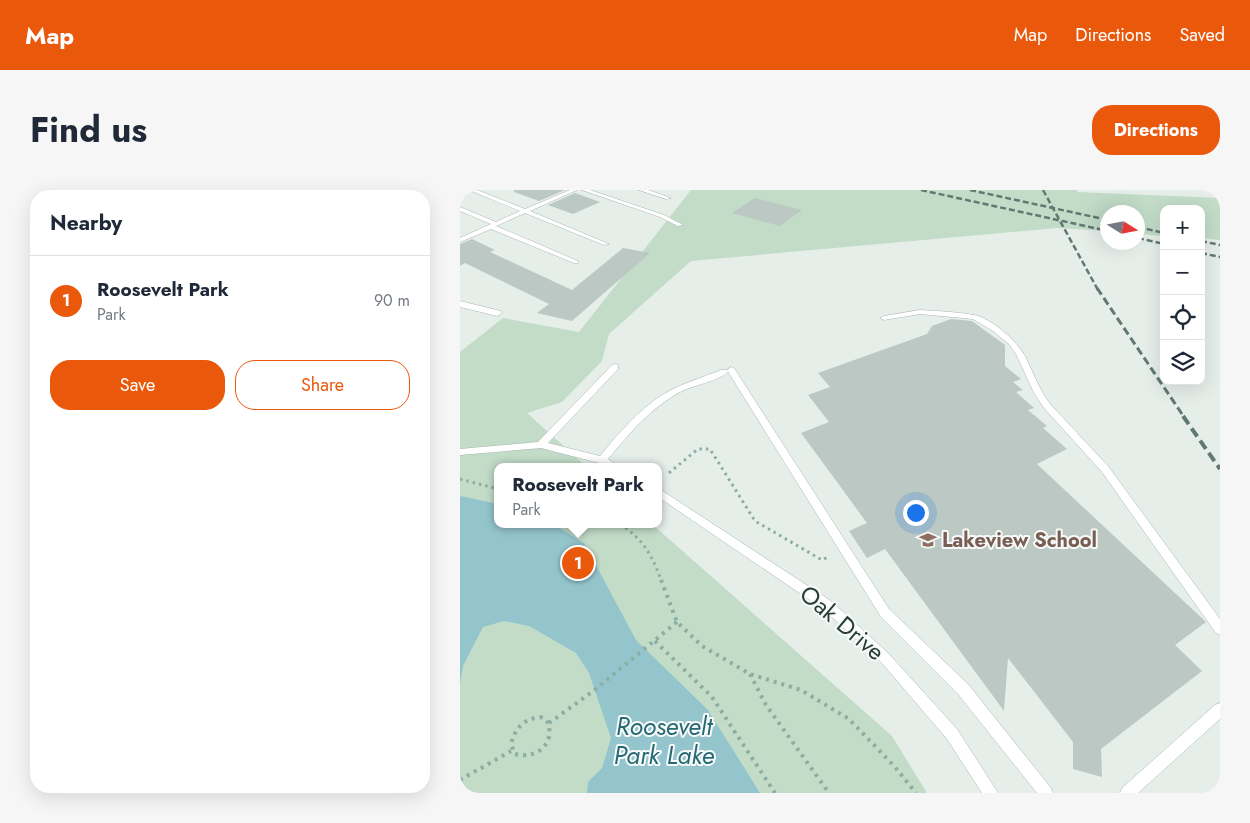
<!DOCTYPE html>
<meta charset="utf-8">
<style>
:root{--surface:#fff;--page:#f6f6f7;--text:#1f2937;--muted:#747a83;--line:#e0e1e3;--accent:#ea580c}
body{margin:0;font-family:Jost,sans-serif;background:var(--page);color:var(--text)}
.controls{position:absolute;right:15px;top:15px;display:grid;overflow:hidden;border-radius:10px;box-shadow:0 5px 20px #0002}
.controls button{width:45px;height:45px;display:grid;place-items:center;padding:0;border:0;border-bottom:1px solid var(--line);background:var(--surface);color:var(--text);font:25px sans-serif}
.compass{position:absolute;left:640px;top:15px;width:45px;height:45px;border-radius:50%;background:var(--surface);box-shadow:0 5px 20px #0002;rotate:101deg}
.you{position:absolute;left:455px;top:322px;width:18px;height:18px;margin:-12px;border:4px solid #fff;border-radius:50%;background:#1a73e8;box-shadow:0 0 0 8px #1a73e833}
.badge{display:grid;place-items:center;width:32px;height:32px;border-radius:50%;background:var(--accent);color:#fff;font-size:16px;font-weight:700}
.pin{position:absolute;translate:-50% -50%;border:2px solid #fff;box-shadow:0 1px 5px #0006}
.popup{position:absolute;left:34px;top:273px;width:168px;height:65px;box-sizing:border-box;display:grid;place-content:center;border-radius:10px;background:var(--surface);filter:drop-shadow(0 1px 4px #0005);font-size:16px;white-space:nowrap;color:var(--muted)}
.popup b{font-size:19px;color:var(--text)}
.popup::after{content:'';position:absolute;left:50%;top:100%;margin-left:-10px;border:10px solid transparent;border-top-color:var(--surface)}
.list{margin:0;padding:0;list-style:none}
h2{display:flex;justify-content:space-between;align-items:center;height:65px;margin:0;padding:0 20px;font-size:21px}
h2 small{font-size:16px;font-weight:400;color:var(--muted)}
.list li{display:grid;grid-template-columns:32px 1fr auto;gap:15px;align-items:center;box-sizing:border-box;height:90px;padding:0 20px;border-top:1px solid var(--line)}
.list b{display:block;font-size:19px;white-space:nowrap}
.list p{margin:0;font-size:16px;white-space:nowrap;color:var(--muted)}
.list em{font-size:16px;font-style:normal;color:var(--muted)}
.actions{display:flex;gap:10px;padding:15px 20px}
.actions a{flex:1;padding:11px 0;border:1px solid var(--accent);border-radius:20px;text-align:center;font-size:18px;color:var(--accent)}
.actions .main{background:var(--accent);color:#fff}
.icon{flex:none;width:28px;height:28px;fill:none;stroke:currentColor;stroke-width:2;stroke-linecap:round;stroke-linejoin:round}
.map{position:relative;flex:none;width:760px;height:603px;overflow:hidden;border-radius:20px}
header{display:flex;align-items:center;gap:30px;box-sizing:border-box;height:70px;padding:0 25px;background:var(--accent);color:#fff}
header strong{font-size:24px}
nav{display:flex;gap:28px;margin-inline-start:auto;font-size:18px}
.intro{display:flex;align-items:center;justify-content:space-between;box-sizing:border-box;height:120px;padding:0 30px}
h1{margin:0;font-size:35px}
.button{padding:12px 22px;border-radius:20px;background:var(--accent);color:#fff;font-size:18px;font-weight:700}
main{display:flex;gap:30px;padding:0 30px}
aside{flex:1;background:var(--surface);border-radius:20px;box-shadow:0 5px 20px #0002}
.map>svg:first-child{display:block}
.green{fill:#c2dcc8}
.water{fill:#94c5cd}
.building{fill:#bcc8c3}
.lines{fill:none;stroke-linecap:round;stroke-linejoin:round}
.service-casing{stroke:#a9b6b1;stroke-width:1}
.minor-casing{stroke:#a9b6b1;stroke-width:1}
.path-far1{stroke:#8aaea2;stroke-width:3;stroke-dasharray:2.5 4;stroke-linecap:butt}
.path{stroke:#8aaea2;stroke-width:4;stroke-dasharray:3 5;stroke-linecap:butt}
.service{fill:#fff;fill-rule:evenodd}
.minor{fill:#fff;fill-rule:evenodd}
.rail-far2{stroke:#617973;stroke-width:2.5;stroke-dasharray:6 3;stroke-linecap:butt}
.rail-far1{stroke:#617973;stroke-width:3;stroke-dasharray:8 4;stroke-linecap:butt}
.rail{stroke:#617973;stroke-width:4;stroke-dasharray:10 5;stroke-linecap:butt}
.labels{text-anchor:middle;stroke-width:4;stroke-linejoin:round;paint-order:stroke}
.education-label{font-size:20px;font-weight:bold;fill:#785e54;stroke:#f7faf8;text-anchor:start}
.near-street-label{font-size:24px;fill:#273e38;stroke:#f7faf8}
.near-water-label{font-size:25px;font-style:italic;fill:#266975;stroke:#f7faf8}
</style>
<header>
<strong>Map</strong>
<nav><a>Map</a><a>Directions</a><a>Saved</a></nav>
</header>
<div class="intro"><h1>Find us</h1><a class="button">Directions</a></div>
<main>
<aside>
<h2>Nearby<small></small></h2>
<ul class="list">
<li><span class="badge">1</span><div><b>Roosevelt Park</b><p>Park</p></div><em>90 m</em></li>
</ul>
<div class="actions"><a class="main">Save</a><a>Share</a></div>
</aside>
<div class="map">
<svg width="760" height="603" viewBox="0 0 760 603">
<rect width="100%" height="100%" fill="#e6eeea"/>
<path class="green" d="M231,0H616L618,2L760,8V50L741,48V19H704V46L678,44V22H648L647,41L597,38L231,71L149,144L142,171L102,212L67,223L127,277H38V334H192L432,546L467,603H0V162L43,128L119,142Z"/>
<path class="water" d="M0,306L38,314V334H93L124,353L176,450L248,520L300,603H127L128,592L142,578L151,548L129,483L116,463L69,436L44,431L23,437L3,476L0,494Z"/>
<path class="building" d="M54,0H105L79,11L54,2Z
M115,3L140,12L113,24L88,15Z
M295,8L342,20L320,36L272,23Z
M12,49L35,60L30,62L112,100L163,58L190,63L112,131L77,123L89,114L5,73L0,76V54Z
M491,129L512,131L545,155V176L561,189L553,192L563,200L556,202L574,218L568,220L587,236L583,238L607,259L577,274L746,432L715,455L742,481L641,559L642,587L613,579V552L548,468L544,521L425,359L407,368L389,341L407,333L341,243L369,232L348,205L370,197L358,183L467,144L472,136Z"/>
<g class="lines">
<g class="service-casing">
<path id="service" d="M9,0H17L65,19L110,0H117L70,21L149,54L144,55L65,23L36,36L118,71V73H114L31,39L0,52V48L31,34L0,21V17L36,32L60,21Z
M122,0H130L204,25L223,35L218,36L200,27Z
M179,0H188L211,8L206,9Z
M460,120C478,121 497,122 514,125C531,128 557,151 565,166C573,182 579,199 590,214L648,276L760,429V445L756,443L642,282L584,218L574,203L556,164L549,154L533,141L513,129L460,124L424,130L420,128L424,126Z
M155,174L158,175V179L88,253L140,266C159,243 178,220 204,204C222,193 242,188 261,180H267L268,182C258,191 235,195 222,201C191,217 170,243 148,269L160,277H146L139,273L81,258L0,265V259L78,252L152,175Z
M271,177L274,178L429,419L508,494L591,598L593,603H577L498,504L421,427L267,180Z
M198,298L371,411L429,464L497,539L538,603H522L487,549L421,472L363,419L198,307Z
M760,513V529L678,603H660L662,598L755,515Z"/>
</g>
<g class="minor-casing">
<path id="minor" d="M0,111L41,121L42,123L37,126L0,117Z"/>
</g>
<path class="path-far1" d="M209,283L238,259H250L295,331L362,370L370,366
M0,289L38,299
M160,334C185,351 191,364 202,392"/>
<path class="path" d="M201,390L217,432L242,456L290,484L341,500L389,529L435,577L456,603
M195,451L252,507L315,603
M290,484L306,515L369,603
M80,527L86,529C98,552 77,570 55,564L51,554C55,538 64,529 80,527Z
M89,533L132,502L217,432
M0,590L51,561"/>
<use href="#service" class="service"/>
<use href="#minor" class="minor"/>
<path class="rail-far2" d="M461,0L648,41
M510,0L648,30
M583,0L638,100
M678,37L704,43
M678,48L704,54
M741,51L760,55
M741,63L760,67"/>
<path class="rail-far1" d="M637,98L724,227"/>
<path class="rail" d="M723,226L760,279"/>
</g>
<defs>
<g id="school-bare" transform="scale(1.35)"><path d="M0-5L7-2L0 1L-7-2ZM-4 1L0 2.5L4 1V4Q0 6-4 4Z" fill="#8d6e63" stroke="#f7faf8" stroke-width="2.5" paint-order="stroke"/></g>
</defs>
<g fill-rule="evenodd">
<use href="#school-bare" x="468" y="350"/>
</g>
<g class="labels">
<g class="education-label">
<text x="482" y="357">Lakeview School</text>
</g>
<g class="near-street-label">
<text transform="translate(382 433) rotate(40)" y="8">Oak Drive</text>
</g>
<g class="near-water-label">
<text x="204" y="545">Roosevelt<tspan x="204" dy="29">Park Lake</tspan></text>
</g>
</g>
</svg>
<div class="controls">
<button>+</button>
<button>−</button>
<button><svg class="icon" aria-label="locate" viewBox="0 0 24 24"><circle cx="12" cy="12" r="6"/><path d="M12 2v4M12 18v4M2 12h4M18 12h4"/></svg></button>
<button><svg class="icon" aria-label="layers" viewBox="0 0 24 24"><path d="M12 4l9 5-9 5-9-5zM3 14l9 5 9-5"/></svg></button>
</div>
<svg class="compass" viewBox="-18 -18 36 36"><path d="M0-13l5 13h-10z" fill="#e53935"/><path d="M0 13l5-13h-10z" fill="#747a83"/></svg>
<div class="you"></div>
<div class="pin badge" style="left:118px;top:373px">1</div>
<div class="popup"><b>Roosevelt Park</b>Park</div>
</div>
</main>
